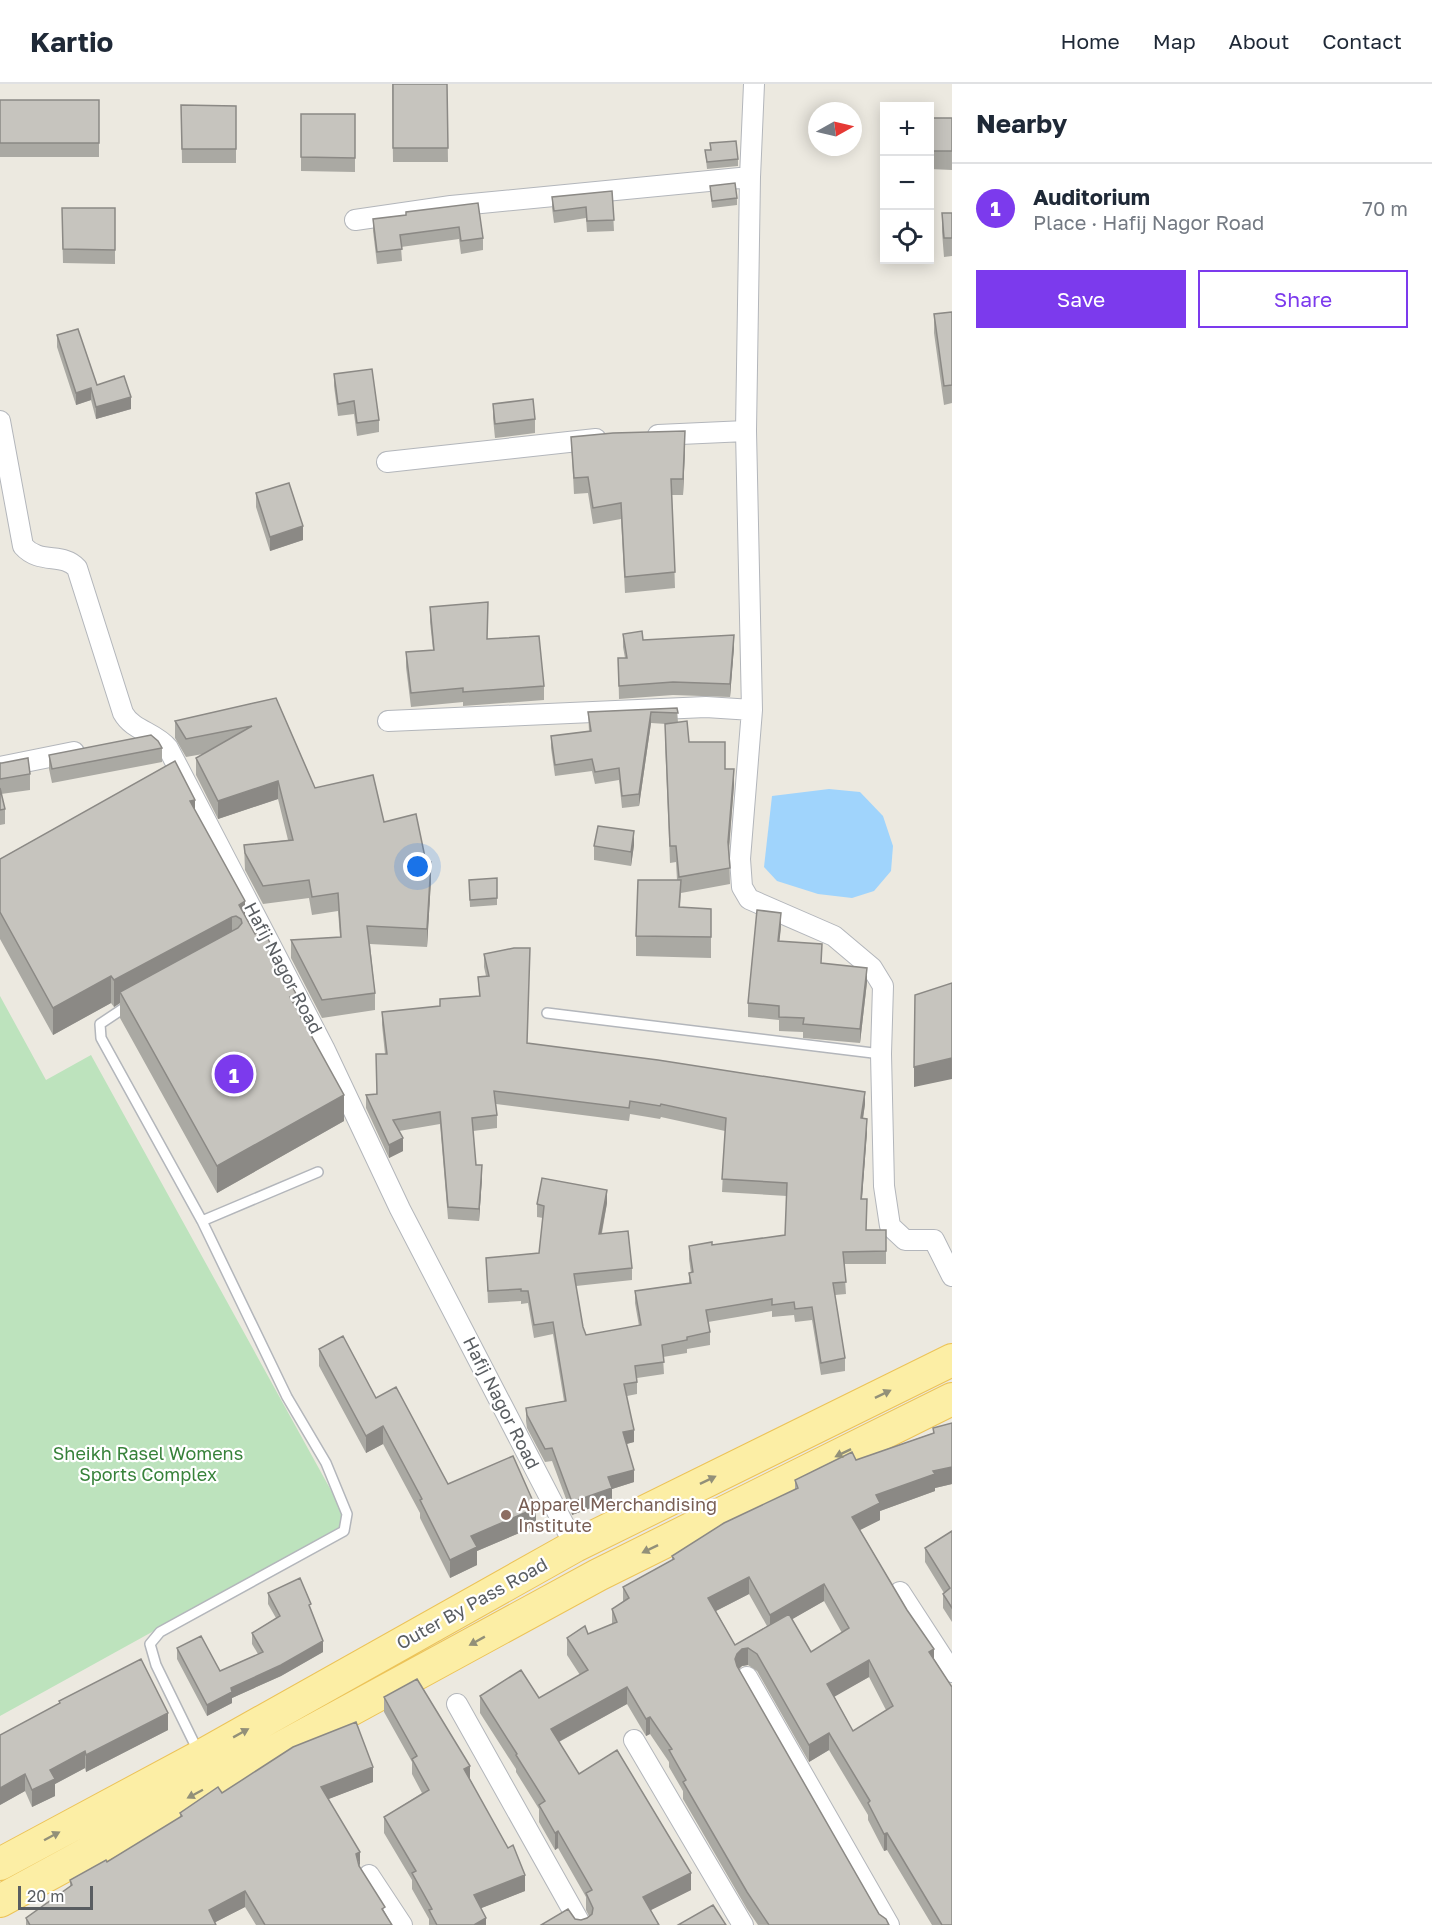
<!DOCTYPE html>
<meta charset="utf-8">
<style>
:root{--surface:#fff;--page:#f2f2f3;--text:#1f2937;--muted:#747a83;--line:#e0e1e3;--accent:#7c3aed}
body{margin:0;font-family:"Golos Text",sans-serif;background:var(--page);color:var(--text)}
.controls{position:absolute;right:18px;top:18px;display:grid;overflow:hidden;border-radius:0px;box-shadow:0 3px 15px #0003}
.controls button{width:54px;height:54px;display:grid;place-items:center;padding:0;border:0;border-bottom:2px solid var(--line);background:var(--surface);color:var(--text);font:30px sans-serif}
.compass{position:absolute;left:808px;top:18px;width:54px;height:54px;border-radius:50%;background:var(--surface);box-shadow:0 3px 15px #0003;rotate:82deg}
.scale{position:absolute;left:18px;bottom:15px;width:75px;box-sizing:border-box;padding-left:6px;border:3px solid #595d61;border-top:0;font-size:16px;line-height:21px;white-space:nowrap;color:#595d61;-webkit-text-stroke:4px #fff;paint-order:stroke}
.you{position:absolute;left:418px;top:783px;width:21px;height:21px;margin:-15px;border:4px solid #fff;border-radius:50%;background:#1a73e8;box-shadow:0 0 0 9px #1a73e833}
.badge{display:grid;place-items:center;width:39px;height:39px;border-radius:50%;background:var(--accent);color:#fff;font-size:20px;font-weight:700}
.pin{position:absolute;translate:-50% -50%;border:3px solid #fff;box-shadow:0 2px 6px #0006}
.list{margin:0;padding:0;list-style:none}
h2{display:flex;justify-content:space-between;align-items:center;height:78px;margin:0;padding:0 24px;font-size:26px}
h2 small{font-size:20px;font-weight:400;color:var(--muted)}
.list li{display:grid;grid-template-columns:39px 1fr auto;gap:18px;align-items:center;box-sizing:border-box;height:90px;padding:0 24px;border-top:2px solid var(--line)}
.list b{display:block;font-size:22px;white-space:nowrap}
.list p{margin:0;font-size:20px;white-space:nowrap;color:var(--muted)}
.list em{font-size:20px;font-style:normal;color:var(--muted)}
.actions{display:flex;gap:12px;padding:18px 24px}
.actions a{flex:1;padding:14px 0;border:2px solid var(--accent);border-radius:0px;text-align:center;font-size:21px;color:var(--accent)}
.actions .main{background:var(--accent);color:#fff}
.icon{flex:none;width:33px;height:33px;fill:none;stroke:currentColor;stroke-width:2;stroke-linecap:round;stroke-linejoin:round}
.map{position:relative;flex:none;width:952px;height:1841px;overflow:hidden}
header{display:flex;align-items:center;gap:36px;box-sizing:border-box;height:84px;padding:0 30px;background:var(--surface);border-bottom:2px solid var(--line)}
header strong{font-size:28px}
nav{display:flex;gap:33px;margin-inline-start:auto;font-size:21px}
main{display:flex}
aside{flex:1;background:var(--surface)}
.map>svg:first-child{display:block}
.green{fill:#bde3bd}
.water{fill:#a0d4fc}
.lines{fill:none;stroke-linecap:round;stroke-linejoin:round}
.service-casing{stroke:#b3b6bb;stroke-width:12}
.minor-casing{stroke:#b3b6bb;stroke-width:22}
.primary-casing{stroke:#ecc358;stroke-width:34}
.service{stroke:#fff;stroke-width:9}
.minor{stroke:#fff;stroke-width:20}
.primary{stroke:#fceea5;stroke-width:32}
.wall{fill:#aaa9a3;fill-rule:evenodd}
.shaded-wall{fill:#8b8985}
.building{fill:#c6c4be;stroke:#8b8985;stroke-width:1.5;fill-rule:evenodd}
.oneway{fill:#929079}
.education-dot{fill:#8d6e63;stroke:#fff;stroke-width:2}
.labels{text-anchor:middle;stroke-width:4.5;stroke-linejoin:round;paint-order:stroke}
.street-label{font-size:18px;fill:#595d61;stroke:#fff}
.park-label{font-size:18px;fill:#37823a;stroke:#fff}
.education-label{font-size:18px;fill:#785e54;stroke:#fff;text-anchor:start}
</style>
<header>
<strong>Kartio</strong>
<nav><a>Home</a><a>Map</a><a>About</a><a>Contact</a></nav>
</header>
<main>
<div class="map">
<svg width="952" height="1841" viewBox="0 0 952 1841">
<rect width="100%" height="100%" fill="#ece9e0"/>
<path class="green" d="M0,912L46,996L91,971L349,1439L0,1632Z"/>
<path class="water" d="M829,705L860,708L883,732L893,762L891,787L874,807L852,814L818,810L777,797L764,783L772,712Z"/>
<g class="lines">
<g class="service-casing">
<path id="service" d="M130,920L100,940L101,954L202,1137L287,1313L326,1379L347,1430L344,1447L160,1548L150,1560L156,1581L198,1667
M547,929L881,970
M202,1137L318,1088"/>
</g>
<g class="minor-casing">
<path id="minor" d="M754,0L750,93L746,347L752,626L740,775L742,803L749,815L834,852L872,884L883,902L881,970L884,1102L890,1142L905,1156H934L952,1192
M355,136L451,122L750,93
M0,337L23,462C40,481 63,468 77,484L123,629C133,647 155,648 168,664L324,964L400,1125L575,1462
M658,351L746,347
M387,378L596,355
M388,637L706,623L752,626
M0,683L74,668
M900,1508L952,1588
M747,1593L889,1841
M457,1620L581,1841
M634,1656L743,1841
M369,1791L402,1841"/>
</g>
<g class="primary-casing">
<path id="primary" d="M0,1780L201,1672L575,1462L952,1276
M0,1817L598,1491L952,1315"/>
</g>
<use href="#service" class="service"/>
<use href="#minor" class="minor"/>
<use href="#primary" class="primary"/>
</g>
<path class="wall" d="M392,0H447L448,78H393Z
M0,16H99V73H0Z
M181,21L236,22V79H182Z
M301,30H355V88L301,87Z
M930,34H952V86L930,85Z
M705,66H710L738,75V82L707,85Z
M710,102L737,114V121L712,124Z
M612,107L614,147L587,148L586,134L554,139L552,124V113Z
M478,119L483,154V166L461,170L459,155L401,163L402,177L377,180L373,147V135L406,131Z
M115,124V180L63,179L62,138Z
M942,129H952V172L944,173L942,148Z
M952,228V319L944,321L934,249V230Z
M57,251L97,301L131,325L96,335L91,316L76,321L57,263Z
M334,290L379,336V348L357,352L354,330L338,332L334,302Z
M493,320L535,335V349L495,354L493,334Z
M571,353L685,363L683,411H672L675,504L625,509L621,435L593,440L588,409L574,410Z
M256,409L303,456L270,467L256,423Z
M430,523L487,555L544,602V616L463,622V618L411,623L406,583V568L433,566L430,538Z
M623,550L643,556L734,563L730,613L673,611L619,615L618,574H625L623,563Z
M276,614L315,704L384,738L426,778L431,796L427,863L370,860L375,909V926L322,934L291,874V856L340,853L338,827L312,831L309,814L263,820L245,786L244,761L288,756L278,715L218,735L196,691V674L203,670L186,673L175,654V637Z
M677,624L678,639L689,658L725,685L734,701L729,767L730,800L681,809L680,824L711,825V874L636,872V852L677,796L676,778L670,779L665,657V640H666L651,639L639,722L622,724L619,696L595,700L592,687L555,692L551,664V652L589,647L588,628Z
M162,664V678L52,699L49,685V671Z
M0,679L30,690V706L1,710L5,725V740L0,741Z
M195,726L245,832L255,850L297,912V925L344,1037L217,1109L120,934V919L114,923L111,919L53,951L0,855V775Z
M634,761L631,782L594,776V762Z
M497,794V821L470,823L469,796Z
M781,843L779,857L821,879L867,898L860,959L803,954V948L779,947V936L748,933V919Z
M484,870L527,959L865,1020L863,1035L867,1048L862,1115L867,1128L866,1146H886V1180H844L846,1210L835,1211L845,1274V1287L821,1291L812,1236L795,1238L794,1231L772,1233V1227L708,1238L710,1248V1261L687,1265V1269L663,1273L664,1290L637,1294V1310L627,1312L634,1358L626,1360L634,1398L612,1405V1416L572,1431L552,1377L545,1378L527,1344L526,1337V1324L564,1317L553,1250L534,1254L528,1219L521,1220V1217L488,1219L486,1174L539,1169L543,1134L537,1133V1120L607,1119L602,1149L632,1184V1196L576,1202L583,1243L586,1251L639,1242L635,1219V1207L689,1199V1189H691L689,1175V1162L712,1161L785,1151L787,1112L722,1108L725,1047L661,1033L660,1035L630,1030L629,1037L496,1020L497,1031V1044L473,1047L476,1081L482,1094L479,1137L448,1135L440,1040L399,1047L403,1067L389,1074L366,1024V1011L376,1010L385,970L382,941V928L440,922V915L479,912L478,893L486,892L484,883Z
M319,1265L376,1314L448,1400L536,1442L477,1467V1481L450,1494L420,1434V1429L383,1360L366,1369L319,1282Z
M952,1339V1400L935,1404V1407L880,1427V1436L860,1446L907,1526L934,1565V1575L952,1603V1841H932L887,1766L884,1767L868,1736V1731L829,1666L809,1678L757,1587L748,1581L742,1582L738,1585L879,1830L886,1835L889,1841H758L747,1825L683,1715V1707L669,1683V1678L650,1650L646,1652L627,1620L559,1658L579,1690L617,1666L691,1789V1806L651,1826L659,1841H541L568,1825L575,1835L581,1836L587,1834L589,1832L586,1826V1813L558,1764L555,1766L539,1738V1725L516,1688V1685L480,1629V1612L521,1586L539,1614L580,1591L567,1571V1554L585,1542L588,1550L612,1540V1525L623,1518V1503L672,1476V1472L724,1439L795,1406V1396L852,1368L856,1376L933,1349V1344ZM749,1510L767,1542L735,1561L716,1527ZM824,1517L842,1549L811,1568L792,1535ZM869,1593L886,1626L853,1647L834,1612Z
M952,1447V1538L943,1524V1510L944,1509L925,1478V1464Z
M268,1509L311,1528L323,1568L281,1592L232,1614V1619L207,1632L177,1575V1564L220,1587L258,1570L252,1560V1549L276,1534L268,1520Z
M384,1613L470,1695L525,1807L481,1824L486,1841H429V1835L412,1805V1796L384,1749V1733L422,1709L412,1690V1678L384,1628Z
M59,1617L168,1646L86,1688L85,1684L55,1700V1712L32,1723L25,1707L0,1721L59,1620Z
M373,1698L328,1715L360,1783L392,1841H256L245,1823L215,1838L216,1841H26V1834L70,1803V1796L107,1778L180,1734V1729L222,1709Z"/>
<path class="shaded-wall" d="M91,304V316L76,321V309Z
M131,313V325L96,335V323Z
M685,347V363L683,411V395Z
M303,442V456L270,467V453Z
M734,551V563L730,613V600Z
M651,628V639L639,722V710Z
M734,685V701L728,774V758Z
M278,697V715L218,735V717Z
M195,716V742L190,717Z
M634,747V761L631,782V768Z
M431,778V796L427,863V845Z
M245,817V844L242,839L239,821Z
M781,829V843L778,871V857Z
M232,833V859L120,908V919L114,923V896Z
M867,884V898L860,959V945Z
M111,892V919L53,951V924Z
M952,974V995L914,1003V983Z
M865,1008V1020L861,1047V1034Z
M344,1011V1037L217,1109V1082Z
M867,1035V1048L861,1127V1115Z
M403,1054V1067L389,1074V1061Z
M482,1081V1094L479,1137V1125Z
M607,1106V1119L599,1162V1150Z
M383,1342V1360L366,1369V1352Z
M634,1346V1358L623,1361V1348Z
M952,1383V1400L935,1404V1407L880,1427V1436L852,1450V1433L876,1411L933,1387Z
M634,1386V1398L612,1405V1416L572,1431V1418L608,1393Z
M536,1424V1442L477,1467V1481L450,1494V1476L471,1452Z
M749,1493V1510L708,1531V1514Z
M824,1500V1517L770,1548V1531Z
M323,1557V1568L281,1592L232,1614V1619L207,1632V1621L231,1604Z
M748,1564V1581L742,1582L737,1587L735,1575L737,1570L742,1565Z
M934,1565V1582L929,1568Z
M869,1576V1593L827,1617V1600Z
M627,1603V1620L551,1662V1645Z
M168,1629V1646L86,1688V1671Z
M650,1633V1650L646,1652V1635Z
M829,1649V1666L809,1678V1661Z
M85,1667V1684L55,1700V1712L32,1723V1706L50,1686Z
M470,1682V1698L464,1685Z
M373,1683V1698L321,1718V1703Z
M25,1690V1707L0,1721V1704Z
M558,1747V1764L555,1766V1749Z
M887,1749V1766L884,1767V1750Z
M360,1768V1783L356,1770Z
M691,1789V1806L643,1830V1813Z
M525,1791V1807L474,1827V1811Z
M245,1807V1823L210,1841L209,1826Z
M486,1834V1841H474Z"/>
<path class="building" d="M393,0H447L448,64H393Z
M0,16H99V59H0Z
M181,21L236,22V65H182Z
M301,30H355V74L301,73Z
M930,34H952V67H930Z
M736,57L738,75L707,78L705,66H711L710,59Z
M735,99L737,114L712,117L710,102Z
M612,107L614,136L587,137L586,123L554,127L552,113Z
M478,119L483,154L461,157L459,143L400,151L402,165L377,168L373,135L406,131V128Z
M62,124H115V166L63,165Z
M942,129H952V154H944Z
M952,228V301L944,302L934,230Z
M78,245L97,301L124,292L131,313L96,323L91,304L76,309L57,251Z
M372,285L379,336L357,339L354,317L338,320L334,290Z
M533,315L535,335L495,340L493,320Z
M685,347L683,395H671L675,488L625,493L621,419L593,424L588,393L574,394L571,353L613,349Z
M289,399L303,442L270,453L256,409Z
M488,518L487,555L539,552L544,602L463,608V604L411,609L406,568L434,566L430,523Z
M642,547L643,556L734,551L730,600L673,598L619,602L618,574H627L623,550Z
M276,614L315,704L373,691L384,738L416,730L426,778H431L427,845L367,842L375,909L322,916L291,856L341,853L338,809L312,813L309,796L263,802L245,769L244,761L293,756L278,697L218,717L196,674L252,642L186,655L175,637Z
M677,624L678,629L651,628L639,710L622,712L619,684L595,688L592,675L555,681L551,652L591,647L588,628Z
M687,637L689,658H725V685H734L728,758L730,784L679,793L676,762H670L665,640Z
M151,651L158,657L162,664L52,685L49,671Z
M28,674L30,690L0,695V679H2Z
M175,677L195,716L190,717L245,817L239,821L255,850L265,849L297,912L290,913L344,1011L217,1082L120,908L238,844L242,839L241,835L236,832L232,833L114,896L111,892L53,924L0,828V775Z
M0,704L5,725L0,726Z
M598,742L634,747L631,768L594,762Z
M497,794V814L470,816L469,796Z
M638,796H681L679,823L711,825V853L636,852Z
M757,826L781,829L778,857L822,860L821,879L867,884L860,945L803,940L804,934L779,933V922L748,919Z
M514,864H530L527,959L658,976L865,1008L861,1034L867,1035L861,1115H867L866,1146H886V1167L843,1168L846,1198L833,1199L845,1274L821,1279L812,1223L795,1225L794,1218L772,1221V1215L706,1226L710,1248L687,1253V1256L662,1261L664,1278L635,1282L637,1298L624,1300L634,1346L623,1348L634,1386L608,1393L612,1404L572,1418L552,1364L545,1365L527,1331L526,1324L566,1317L553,1238L534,1241L528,1207H521V1205L488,1207L486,1174L539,1169L544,1122L537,1120L542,1094L607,1106L599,1150L628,1147L632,1184L574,1190L583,1243L586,1251L641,1241L635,1207L691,1199L689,1189L693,1188L689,1162L712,1158V1161L785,1151L787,1099L722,1095L726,1034L661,1020L660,1022L630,1017L629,1024L494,1007L497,1031L472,1034L476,1081H482L479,1125L448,1123L440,1028L393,1036L403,1054L389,1061L366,1011L377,1010L376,970H387L382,928L440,922V915L480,912L478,893L489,892L484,870Z
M952,899V974L914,983L915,911Z
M343,1252L376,1314L396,1303L448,1400L513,1372L536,1424L471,1452L477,1463L450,1476L420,1416L422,1415L383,1342L366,1352L319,1265Z
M952,1339V1383L933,1387L935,1390L876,1411L880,1419L852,1433L907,1526L934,1565L929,1568L952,1603V1841H942L887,1749L884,1750L868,1719L870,1717L829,1649L809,1661L757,1570L748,1564L742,1565L737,1570L735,1575L737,1582L879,1830L886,1835L889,1841H769L747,1808L683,1698L686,1696L669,1666L672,1665L650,1633L646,1635L627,1603L551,1645L579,1690L617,1666L691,1789L643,1813L659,1841H541L568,1825L575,1835L581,1836L587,1834L592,1830L593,1824L586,1809L592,1806L558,1747L555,1749L539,1721L545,1717L516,1671L517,1670L480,1612L521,1586L539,1614L588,1586L567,1554L585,1542L588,1550L617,1538L612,1525L629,1514L623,1503L674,1475L672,1472L724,1439L798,1404L795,1396L852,1368L856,1376L934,1349L933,1344ZM749,1493L770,1531L824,1500L849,1544L811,1568L789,1530L735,1561L708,1514ZM869,1576L893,1622L853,1647L827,1600Z
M952,1447V1524L943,1510L950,1504L925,1464Z
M300,1494L311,1520L309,1521L323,1557L281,1581L231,1604L232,1608L207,1621L177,1564L201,1552L220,1587L263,1568L252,1549L280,1532L268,1509Z
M141,1575L168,1629L86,1671L85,1667L50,1686L55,1695L32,1706L25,1690L0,1704V1651L60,1619L59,1617Z
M417,1595L470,1682L464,1685L508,1764L513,1761L525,1791L474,1811L486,1834L474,1841H437L429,1826L432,1825L412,1789L416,1787L384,1733L429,1706L412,1675L417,1672L384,1613Z
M356,1638L373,1683L321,1703L360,1768L356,1770L359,1782L385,1823L382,1825L392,1841H265L245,1807L209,1826L216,1841H30L26,1834L72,1801L70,1796L106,1776L107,1778L182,1732L180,1729L218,1703L222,1709L293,1663Z
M713,1821L726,1841H678Z"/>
<defs><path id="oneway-solid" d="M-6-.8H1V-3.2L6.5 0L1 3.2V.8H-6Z" transform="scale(1.5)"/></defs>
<g class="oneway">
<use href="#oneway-solid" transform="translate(883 1310) rotate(-26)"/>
<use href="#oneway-solid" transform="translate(843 1369) rotate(154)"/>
<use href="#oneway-solid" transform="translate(708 1396) rotate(-26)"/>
<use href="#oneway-solid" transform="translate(650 1465) rotate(154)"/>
<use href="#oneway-solid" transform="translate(477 1557) rotate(151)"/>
<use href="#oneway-solid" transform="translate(241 1649) rotate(-29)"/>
<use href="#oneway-solid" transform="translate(195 1710) rotate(152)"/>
<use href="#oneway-solid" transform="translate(52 1752) rotate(-28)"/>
</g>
<circle class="education-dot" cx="506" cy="1431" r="6"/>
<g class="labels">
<g class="street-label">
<text transform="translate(283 884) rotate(62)" y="6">Hafij Nagor Road</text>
<text transform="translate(501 1319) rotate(63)" y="6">Hafij Nagor Road</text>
<text transform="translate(472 1520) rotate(-29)" y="6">Outer By Pass Road</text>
</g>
<g class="park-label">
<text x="148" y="1376">Sheikh Rasel Womens<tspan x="148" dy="21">Sports Complex</tspan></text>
</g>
<g class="education-label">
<text x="518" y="1427">Apparel Merchandising<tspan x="518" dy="21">Institute</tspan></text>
</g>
</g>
</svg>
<div class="controls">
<button>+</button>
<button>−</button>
<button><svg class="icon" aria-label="locate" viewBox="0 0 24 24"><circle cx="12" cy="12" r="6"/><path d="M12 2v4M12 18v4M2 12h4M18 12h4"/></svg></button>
</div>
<svg class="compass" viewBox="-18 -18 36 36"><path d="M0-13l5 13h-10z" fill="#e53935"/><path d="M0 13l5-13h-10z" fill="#747a83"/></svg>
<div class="scale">20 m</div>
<div class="you"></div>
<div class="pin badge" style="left:234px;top:990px">1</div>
</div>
<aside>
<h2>Nearby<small></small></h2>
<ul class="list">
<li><span class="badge">1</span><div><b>Auditorium</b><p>Place · Hafij Nagor Road</p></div><em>70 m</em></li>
</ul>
<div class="actions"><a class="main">Save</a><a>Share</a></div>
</aside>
</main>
